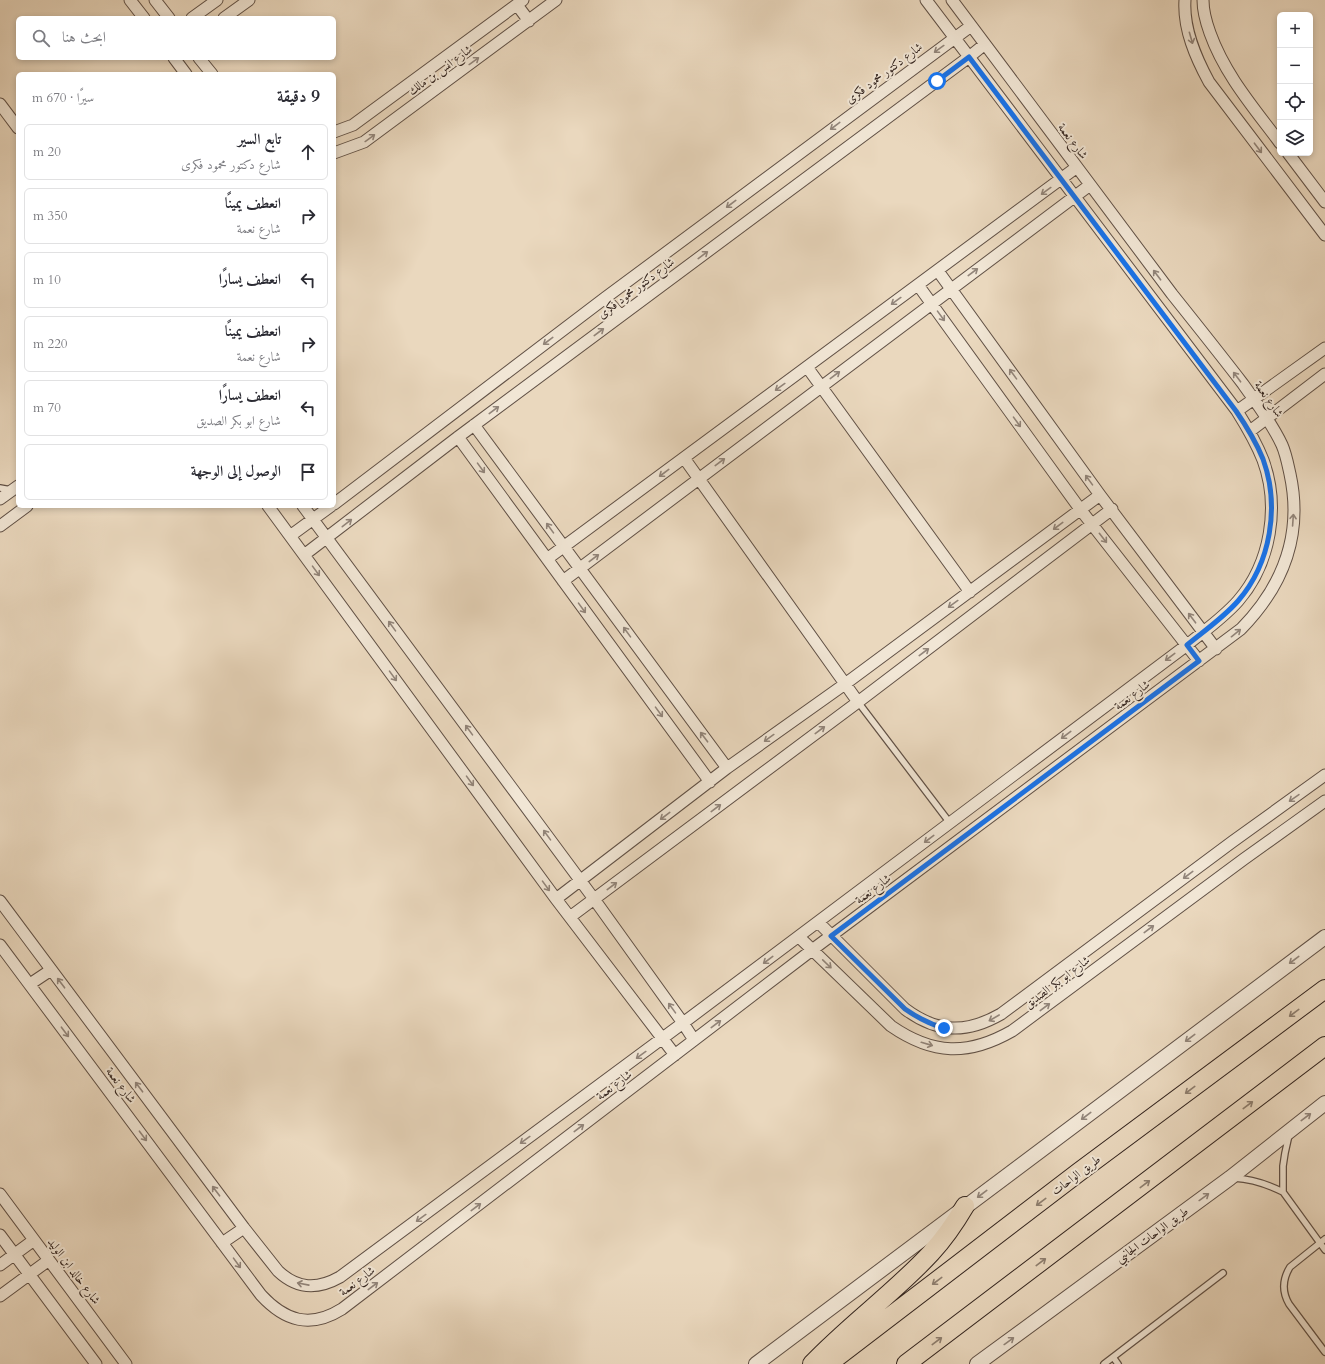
<!DOCTYPE html>
<html lang="ar">
<meta charset="utf-8">
<style>
:root{--surface:#fff;--page:#f2f2f3;--text:#2b2b33;--muted:#7c7c81;--line:#e1e1e2}
body{margin:0;font-family:Cardo,Amiri,serif;background:var(--page);color:var(--text);direction:rtl}
.controls{position:absolute;right:12px;top:12px;display:grid;overflow:hidden;border-radius:6px;box-shadow:0 2px 6px #0003}
.controls button{width:36px;height:36px;display:grid;place-items:center;padding:0;border:0;border-bottom:1px solid var(--line);background:var(--surface);color:var(--text);font:20px sans-serif}
.stop{position:absolute;width:12px;height:12px;margin:-9px;border:3px solid #1a73e8;border-radius:50%;background:#fff}
.stop.end{background:#1a73e8;border-color:#fff;box-shadow:0 1px 4px #0008}
.list{margin:0;padding:0;list-style:none}
h2{display:flex;justify-content:space-between;align-items:center;height:52px;margin:0;padding:0 16px;font-size:17px}
h2 small{font-size:13px;font-weight:400;color:var(--muted)}
.list li{display:grid;grid-template-columns:26px 1fr auto;gap:12px;align-items:center;box-sizing:border-box;height:56px;margin:0 8px 8px;padding:0 8px;border:1px solid var(--line);border-radius:6px}
.list b{display:block;font-size:15px;white-space:nowrap}
.list p{margin:0;font-size:13px;white-space:nowrap;color:var(--muted)}
.list em{font-size:13px;font-style:normal;color:var(--muted)}
.icon{flex:none;width:22px;height:22px;fill:none;stroke:currentColor;stroke-width:2;stroke-linecap:round;stroke-linejoin:round}
.map{position:relative;flex:none;width:1325px;height:1364px;overflow:hidden;direction:ltr}
.search{position:absolute;background:var(--surface);box-shadow:0 2px 6px #0003;left:16px;top:16px;width:320px;height:44px;display:flex;align-items:center;gap:10px;box-sizing:border-box;padding:0 14px;border-radius:6px;color:var(--muted);font-size:15px}
.panel{position:absolute;background:var(--surface);box-shadow:0 2px 6px #0003;left:16px;top:72px;width:320px;height:436px;border-radius:6px;direction:rtl}
.map>svg:first-child{display:block}
.lines{fill:none;stroke-linecap:round;stroke-linejoin:round}
.service-casing{stroke:#615146;stroke-width:8}
.minor-casing{stroke:#615146;stroke-width:13}
.tertiary-casing{stroke:#615146;stroke-width:16}
.trunk-casing{stroke:#33241e;stroke-width:20}
.service{stroke:#f1e6d5;stroke-width:5.5}
.minor{stroke:#f1e6d5;stroke-width:11}
.tertiary{stroke:#f1e6d5;stroke-width:14}
.trunk{stroke:#ead8be;stroke-width:18}
.oneway{stroke:#92857a}
.oneway2{stroke:#8e7e6e}
.route{stroke:#1a73e8;stroke-width:5}
.labels{text-anchor:middle;stroke-width:4;stroke-linejoin:round;paint-order:stroke}
.street-label{font-size:12px;fill:#33241e;stroke:#f1e6d5}
</style>
<div class="map">
<svg width="1325" height="1364" viewBox="0 0 1325 1364">
<rect width="100%" height="100%" fill="#ead8be"/>
<filter id="stains"><feTurbulence type="fractalNoise" baseFrequency=".005" numOctaves="4"/><feColorMatrix values="0 0 0 0 .2 0 0 0 0 .09 0 0 0 0 .02 0 0 0 .5 -.17"/></filter>
<radialGradient id="worn" r=".72"><stop offset=".6" stop-color="#630" stop-opacity="0"/><stop offset="1" stop-color="#630" stop-opacity=".3"/></radialGradient>
<g class="lines">
<g class="service-casing">
<path id="service" d="M0,488L11,490
M858,702L950,823
M1289,1135L1285,1153L1283,1166V1192L1325,1250
M1234,1178C1252,1179 1267,1184 1283,1192
M1325,1239L1290,1267C1282,1280 1282,1292 1289,1304L1325,1352
M1113,1357L1118,1364
M1104,1364L1223,1273"/>
</g>
<g class="minor-casing">
<path id="minor" d="M130,0L144,18
M155,0L169,18
M1185,0C1183,29 1196,58 1209,82L1325,235
M1203,0C1203,12 1206,22 1210,33C1225,75 1254,108 1280,143
M517,5L529,21
M192,18L217,0
M224,18L249,0
M174,58L186,74
M199,58L212,74
M0,104L18,128
M334,132L353,125L523,0
M334,153L364,142L556,0
M1288,153L1325,202
M938,271L1100,495L1216,649
M918,285L1080,509L1199,661
M605,298L621,316
M807,367L970,592
M1237,411L1325,348
M474,425L727,768
M1250,431L1325,374
M458,437L710,782
M684,458L858,702
M0,499L18,486
M334,504L605,298L971,26
M268,506L556,899L675,1055
M303,506L594,899L683,1023L694,1040
M0,526L27,506
M290,536L331,506
M304,555L458,437L969,57L985,44
M547,559L1077,167
M563,581L1090,185
M556,899L727,768L845,684L1100,495
M0,901L244,1228L278,1271C297,1289 317,1290 340,1277L683,1023L1187,645C1204,631 1223,618 1238,601C1271,563 1280,506 1263,460C1256,442 1247,427 1237,411L926,0
M570,917L858,702L1112,509
M818,922L905,1009C937,1033 966,1034 1001,1014L1232,842L1325,775
M799,937L891,1026C933,1055 968,1056 1012,1031L1244,859L1325,801
M0,945L261,1295C285,1321 310,1329 342,1309L812,950L1241,629C1283,586 1303,534 1290,474C1288,465 1286,454 1282,445C1272,423 1257,404 1243,384C1220,354 1196,324 1172,294L952,0
M30,984L51,970
M0,1194L126,1364
M0,1235L96,1364
M222,1243L244,1228
M0,1265L34,1240
M0,1296L49,1260"/>
</g>
<g class="tertiary-casing">
<path id="tertiary" d="M756,1364L1325,937
M977,1364L1230,1178L1325,1103"/>
</g>
<g class="trunk-casing">
<path id="trunk" d="M812,1364C849,1325 894,1293 931,1253C944,1239 955,1223 965,1206
M828,1364L1079,1172L1325,989
M906,1364L1325,1046"/>
</g>
<use href="#service" class="service"/>
<use href="#minor" class="minor"/>
<use href="#tertiary" class="tertiary"/>
<use href="#trunk" class="trunk"/>
</g>
<defs><path id="oneway-shaft" d="M-6 0H5M1.5-3L5.5 0L1.5 3" fill="none" stroke-width="1.6" stroke-linecap="round" stroke-linejoin="round"/></defs>
<g class="oneway">
<use href="#oneway-shaft" transform="translate(1191 38) rotate(74)"/>
<use href="#oneway-shaft" transform="translate(939 49) rotate(144)"/>
<use href="#oneway-shaft" transform="translate(474 61) rotate(-36)"/>
<use href="#oneway-shaft" transform="translate(835 126) rotate(143)"/>
<use href="#oneway-shaft" transform="translate(370 138) rotate(-36)"/>
<use href="#oneway-shaft" transform="translate(1258 148) rotate(53)"/>
<use href="#oneway-shaft" transform="translate(1046 191) rotate(144)"/>
<use href="#oneway-shaft" transform="translate(731 204) rotate(143)"/>
<use href="#oneway-shaft" transform="translate(703 255) rotate(-37)"/>
<use href="#oneway-shaft" transform="translate(973 272) rotate(-37)"/>
<use href="#oneway-shaft" transform="translate(1157 275) rotate(-127)"/>
<use href="#oneway-shaft" transform="translate(896 301) rotate(144)"/>
<use href="#oneway-shaft" transform="translate(941 316) rotate(54)"/>
<use href="#oneway-shaft" transform="translate(599 332) rotate(-37)"/>
<use href="#oneway-shaft" transform="translate(548 341) rotate(143)"/>
<use href="#oneway-shaft" transform="translate(1013 374) rotate(-126)"/>
<use href="#oneway-shaft" transform="translate(835 375) rotate(-37)"/>
<use href="#oneway-shaft" transform="translate(1237 377) rotate(-127)"/>
<use href="#oneway-shaft" transform="translate(780 387) rotate(144)"/>
<use href="#oneway-shaft" transform="translate(494 410) rotate(-37)"/>
<use href="#oneway-shaft" transform="translate(1017 422) rotate(54)"/>
<use href="#oneway-shaft" transform="translate(720 462) rotate(-37)"/>
<use href="#oneway-shaft" transform="translate(481 468) rotate(54)"/>
<use href="#oneway-shaft" transform="translate(664 473) rotate(143)"/>
<use href="#oneway-shaft" transform="translate(1089 480) rotate(-126)"/>
<use href="#oneway-shaft" transform="translate(1293 520) rotate(-86)"/>
<use href="#oneway-shaft" transform="translate(347 523) rotate(-38)"/>
<use href="#oneway-shaft" transform="translate(1058 526) rotate(143)"/>
<use href="#oneway-shaft" transform="translate(550 528) rotate(-126)"/>
<use href="#oneway-shaft" transform="translate(1103 538) rotate(52)"/>
<use href="#oneway-shaft" transform="translate(594 558) rotate(-37)"/>
<use href="#oneway-shaft" transform="translate(316 571) rotate(54)"/>
<use href="#oneway-shaft" transform="translate(953 604) rotate(144)"/>
<use href="#oneway-shaft" transform="translate(582 608) rotate(54)"/>
<use href="#oneway-shaft" transform="translate(1192 618) rotate(-127)"/>
<use href="#oneway-shaft" transform="translate(392 626) rotate(-126)"/>
<use href="#oneway-shaft" transform="translate(627 632) rotate(-126)"/>
<use href="#oneway-shaft" transform="translate(1236 633) rotate(-39)"/>
<use href="#oneway-shaft" transform="translate(924 652) rotate(-37)"/>
<use href="#oneway-shaft" transform="translate(1170 657) rotate(143)"/>
<use href="#oneway-shaft" transform="translate(393 676) rotate(54)"/>
<use href="#oneway-shaft" transform="translate(659 712) rotate(54)"/>
<use href="#oneway-shaft" transform="translate(469 730) rotate(-126)"/>
<use href="#oneway-shaft" transform="translate(820 730) rotate(-37)"/>
<use href="#oneway-shaft" transform="translate(1066 735) rotate(143)"/>
<use href="#oneway-shaft" transform="translate(704 737) rotate(-127)"/>
<use href="#oneway-shaft" transform="translate(769 738) rotate(144)"/>
<use href="#oneway-shaft" transform="translate(470 781) rotate(54)"/>
<use href="#oneway-shaft" transform="translate(1294 798) rotate(145)"/>
<use href="#oneway-shaft" transform="translate(716 808) rotate(-37)"/>
<use href="#oneway-shaft" transform="translate(665 816) rotate(143)"/>
<use href="#oneway-shaft" transform="translate(547 835) rotate(-126)"/>
<use href="#oneway-shaft" transform="translate(929 839) rotate(143)"/>
<use href="#oneway-shaft" transform="translate(1188 875) rotate(143)"/>
<use href="#oneway-shaft" transform="translate(546 886) rotate(54)"/>
<use href="#oneway-shaft" transform="translate(612 886) rotate(-37)"/>
<use href="#oneway-shaft" transform="translate(1149 929) rotate(-37)"/>
<use href="#oneway-shaft" transform="translate(768 960) rotate(143)"/>
<use href="#oneway-shaft" transform="translate(1294 960) rotate(143)"/>
<use href="#oneway-shaft" transform="translate(827 964) rotate(44)"/>
<use href="#oneway-shaft" transform="translate(61 983) rotate(-127)"/>
<use href="#oneway-shaft" transform="translate(1045 1007) rotate(-37)"/>
<use href="#oneway-shaft" transform="translate(672 1008) rotate(-126)"/>
<use href="#oneway-shaft" transform="translate(994 1018) rotate(150)"/>
<use href="#oneway-shaft" transform="translate(716 1024) rotate(-37)"/>
<use href="#oneway-shaft" transform="translate(65 1032) rotate(53)"/>
<use href="#oneway-shaft" transform="translate(1190 1038) rotate(143)"/>
<use href="#oneway-shaft" transform="translate(927 1044) rotate(16)"/>
<use href="#oneway-shaft" transform="translate(641 1055) rotate(144)"/>
<use href="#oneway-shaft" transform="translate(139 1087) rotate(-127)"/>
<use href="#oneway-shaft" transform="translate(1086 1116) rotate(143)"/>
<use href="#oneway-shaft" transform="translate(1306 1117) rotate(-37)"/>
<use href="#oneway-shaft" transform="translate(579 1128) rotate(-37)"/>
<use href="#oneway-shaft" transform="translate(143 1136) rotate(53)"/>
<use href="#oneway-shaft" transform="translate(525 1140) rotate(144)"/>
<use href="#oneway-shaft" transform="translate(216 1191) rotate(-127)"/>
<use href="#oneway-shaft" transform="translate(982 1194) rotate(143)"/>
<use href="#oneway-shaft" transform="translate(1204 1197) rotate(-36)"/>
<use href="#oneway-shaft" transform="translate(476 1207) rotate(-37)"/>
<use href="#oneway-shaft" transform="translate(421 1218) rotate(144)"/>
<use href="#oneway-shaft" transform="translate(237 1263) rotate(54)"/>
<use href="#oneway-shaft" transform="translate(303 1284) rotate(-169)"/>
<use href="#oneway-shaft" transform="translate(373 1286) rotate(-37)"/>
<use href="#oneway-shaft" transform="translate(1009 1341) rotate(-36)"/>
</g>
<g class="oneway2">
<use href="#oneway-shaft" transform="translate(1294 1013) rotate(143)"/>
<use href="#oneway-shaft" transform="translate(1190 1090) rotate(143)"/>
<use href="#oneway-shaft" transform="translate(1248 1105) rotate(-37)"/>
<use href="#oneway-shaft" transform="translate(1145 1184) rotate(-37)"/>
<use href="#oneway-shaft" transform="translate(1041 1202) rotate(143)"/>
<use href="#oneway-shaft" transform="translate(1041 1262) rotate(-37)"/>
<use href="#oneway-shaft" transform="translate(937 1281) rotate(143)"/>
<use href="#oneway-shaft" transform="translate(937 1341) rotate(-37)"/>
</g>
<g class="lines">
<path class="route" d="M937,81L969,57L1236,411C1247,427 1256,442 1263,459C1280,506 1271,563 1238,601C1223,618 1204,631 1187,645L1199,661L831,936L905,1009C918,1018 929,1024 944,1028"/>
</g>
<g class="labels">
<g class="street-label">
<text transform="translate(440 70) rotate(-36)" y="4">شارع انس بن مالك</text>
<text transform="translate(884 73) rotate(-37)" y="4">شارع دكتور محمود فكرى</text>
<text transform="translate(1073 141) rotate(53)" y="4">شارع نعمة</text>
<text transform="translate(636 288) rotate(-37)" y="4">شارع دكتور محمود فكرى</text>
<text transform="translate(1269 399) rotate(55)" y="4">شارع نعمة</text>
<text transform="translate(1132 695) rotate(-37)" y="4">شارع نعمة</text>
<text transform="translate(873 889) rotate(-37)" y="4">شارع نعمة</text>
<text transform="translate(1057 982) rotate(-37)" y="4">شارع ابو بكر الصديق</text>
<text transform="translate(121 1085) rotate(53)" y="4">شارع نعمة</text>
<text transform="translate(614 1085) rotate(-37)" y="4">شارع نعمة</text>
<text transform="translate(1076 1175) rotate(-37)" y="4">طريق الواحات</text>
<text transform="translate(1152 1235) rotate(-36)" y="4">طريق الواحات الجانبي</text>
<text transform="translate(74 1271) rotate(53)" y="4">شارع خالد ابن الوليد</text>
<text transform="translate(357 1281) rotate(-37)" y="4">شارع نعمة</text>
</g>
</g>
<rect width="100%" height="100%" filter="url(#stains)"/>
<rect width="100%" height="100%" fill="url(#worn)"/>
</svg>
<div class="controls">
<button>+</button>
<button>−</button>
<button><svg class="icon" aria-label="locate" viewBox="0 0 24 24"><circle cx="12" cy="12" r="6"/><path d="M12 2v4M12 18v4M2 12h4M18 12h4"/></svg></button>
<button><svg class="icon" aria-label="layers" viewBox="0 0 24 24"><path d="M12 4l9 5-9 5-9-5zM3 14l9 5 9-5"/></svg></button>
</div>
<div class="stop" style="left:937px;top:81px"></div>
<div class="stop end" style="left:944px;top:1028px"></div>
<div class="search"><svg class="icon" aria-label="search" viewBox="0 0 24 24"><circle cx="10" cy="10" r="6"/><path d="M15 15l6 6"/></svg>ابحث هنا</div>
<section class="panel">
<h2>9 دقيقة<small>سيرًا · 670 m</small></h2>
<ul class="list">
<li><svg class="icon" aria-label="ahead" viewBox="0 0 24 24"><path d="M12 20V5M6 11l6-6 6 6"/></svg><div><b>تابع السير</b><p>شارع دكتور محمود فكرى</p></div><em>20 m</em></li>
<li><svg class="icon" aria-label="right" viewBox="0 0 24 24"><path d="M7 20v-9h11M14 6l5 5-5 5"/></svg><div><b>انعطف يمينًا</b><p>شارع نعمة</p></div><em>350 m</em></li>
<li><svg class="icon" aria-label="left" viewBox="0 0 24 24"><path d="M17 20v-9H6M10 6l-5 5 5 5"/></svg><div><b>انعطف يسارًا</b></div><em>10 m</em></li>
<li><svg class="icon" aria-label="right" viewBox="0 0 24 24"><path d="M7 20v-9h11M14 6l5 5-5 5"/></svg><div><b>انعطف يمينًا</b><p>شارع نعمة</p></div><em>220 m</em></li>
<li><svg class="icon" aria-label="left" viewBox="0 0 24 24"><path d="M17 20v-9H6M10 6l-5 5 5 5"/></svg><div><b>انعطف يسارًا</b><p>شارع ابو بكر الصديق</p></div><em>70 m</em></li>
<li><svg class="icon" aria-label="arrive" viewBox="0 0 24 24"><path d="M6 21V4h12l-3 4 3 4H6"/></svg><div><b>الوصول إلى الوجهة</b></div></li>
</ul>
</section>
</div>
